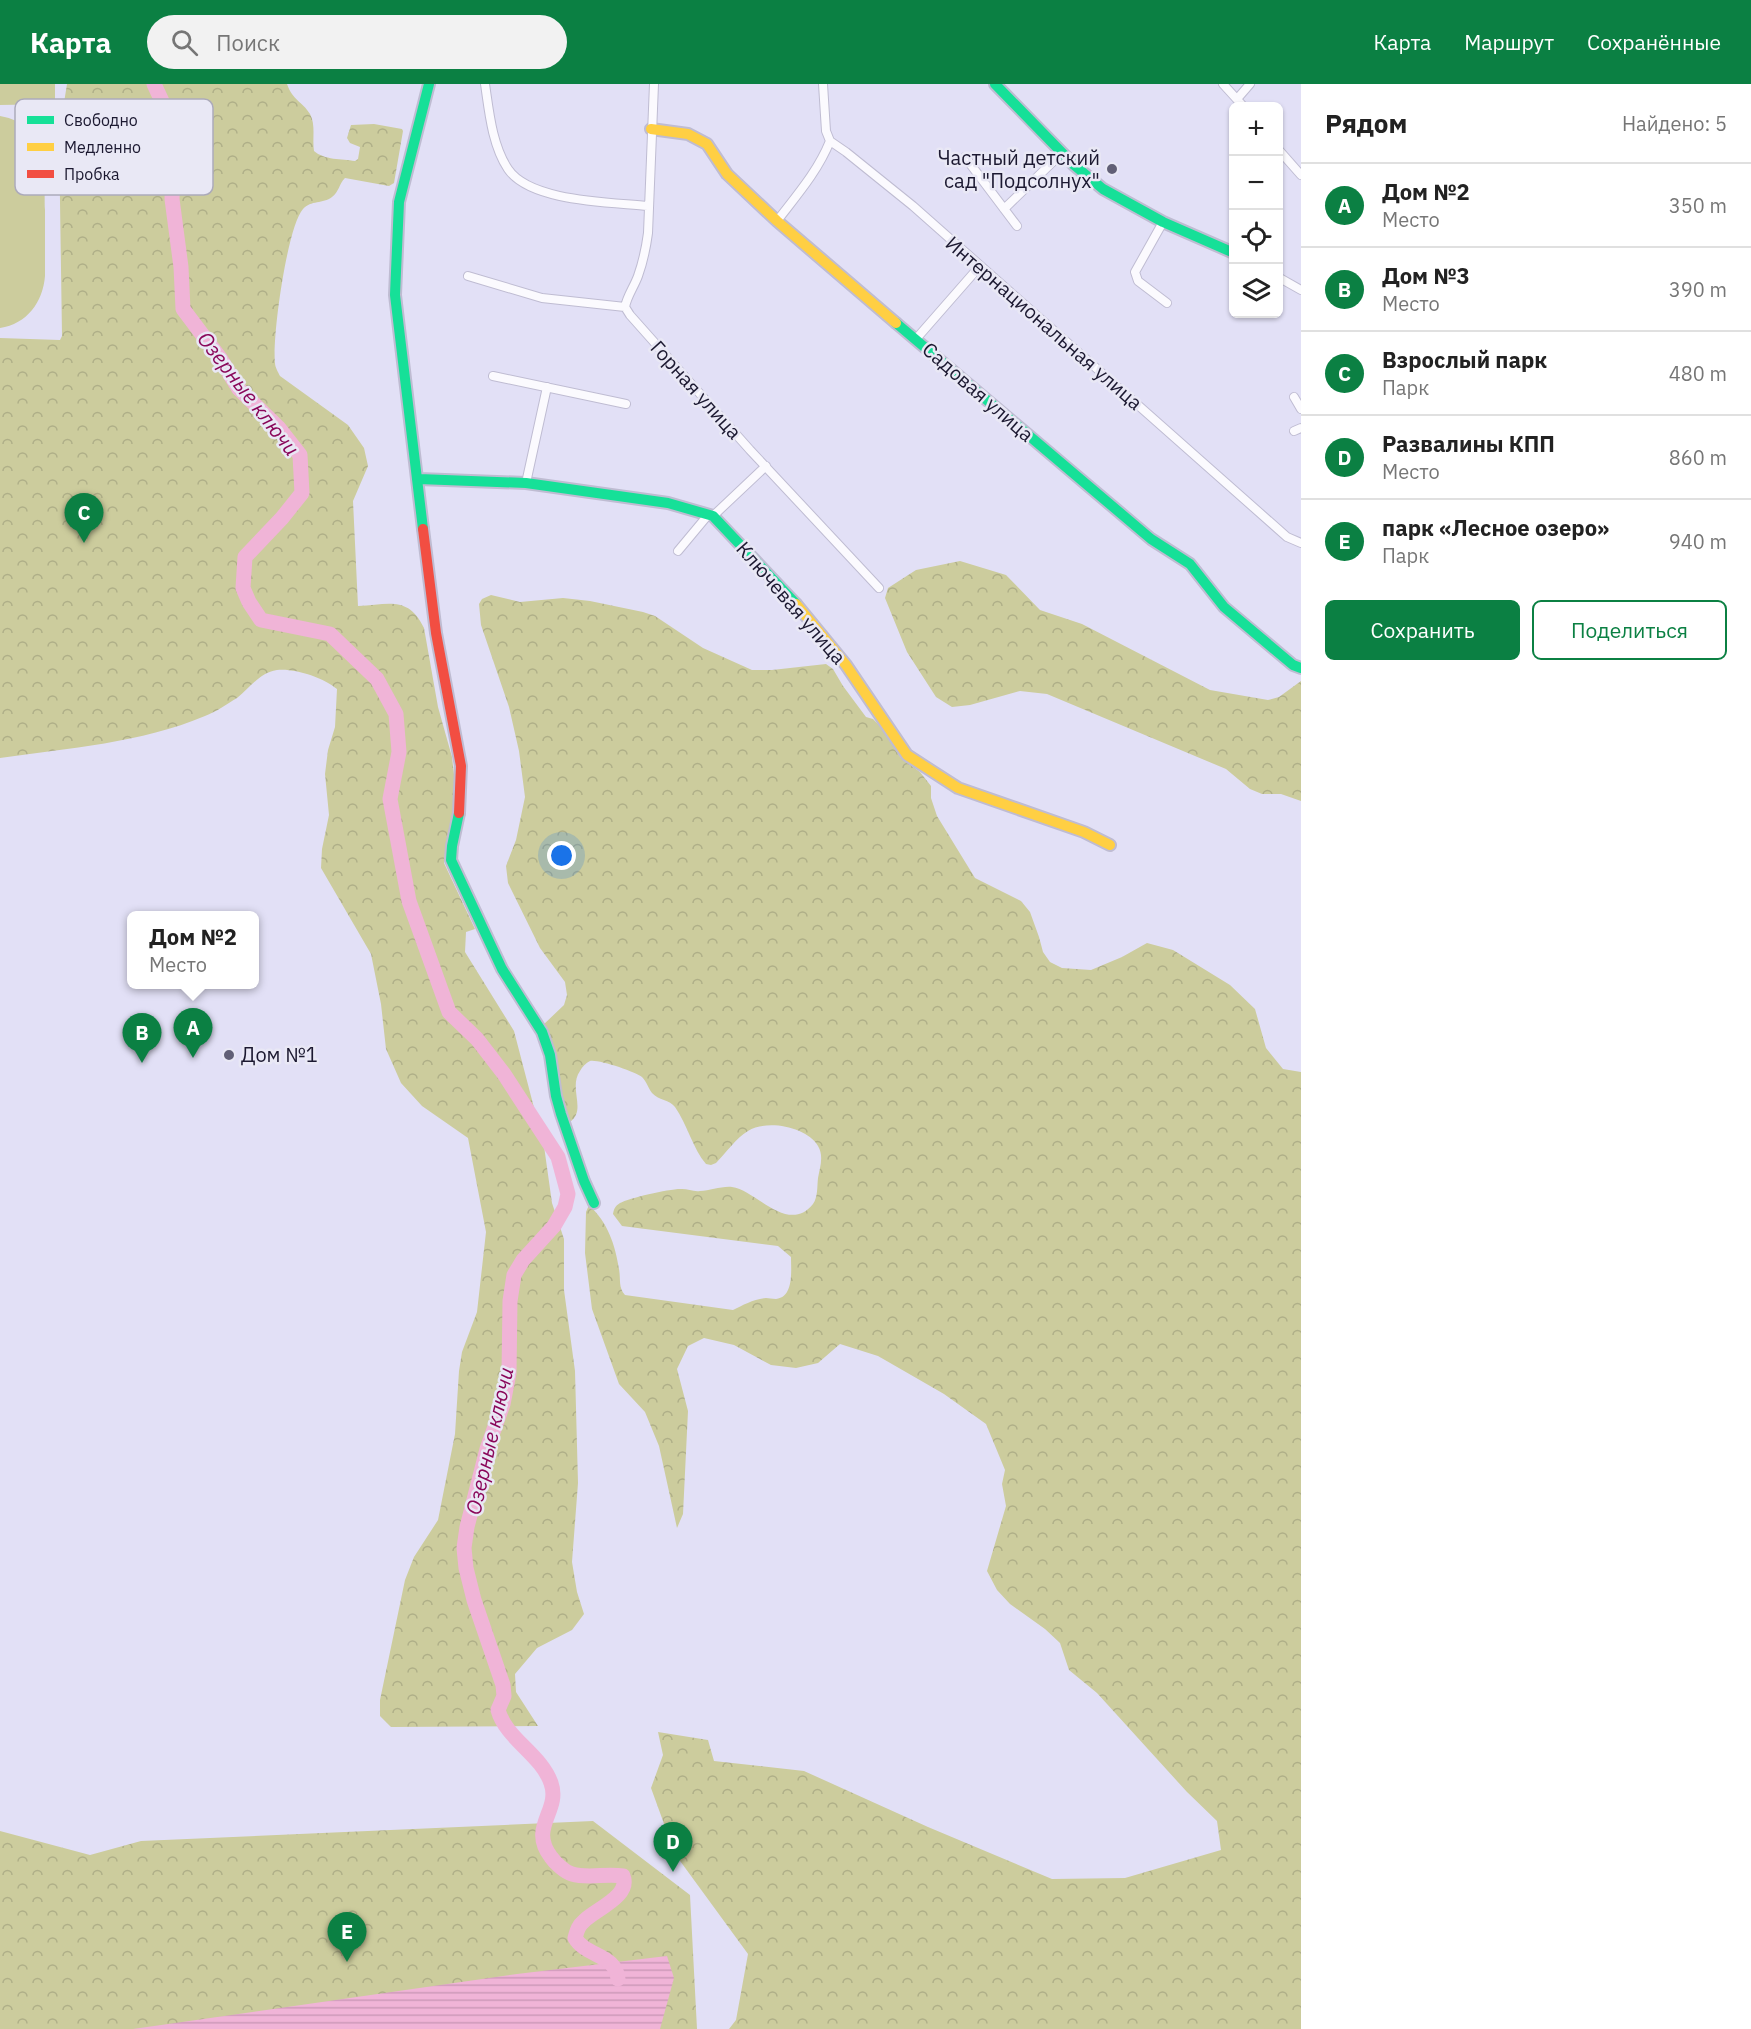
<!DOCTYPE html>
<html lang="ru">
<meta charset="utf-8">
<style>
:root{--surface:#fff;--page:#f2f2f2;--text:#222;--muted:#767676;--line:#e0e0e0;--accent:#0b8043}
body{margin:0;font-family:"IBM Plex Sans",sans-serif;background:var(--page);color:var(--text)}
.controls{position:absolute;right:18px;top:18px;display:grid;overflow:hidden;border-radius:9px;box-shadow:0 2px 4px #0004}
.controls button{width:54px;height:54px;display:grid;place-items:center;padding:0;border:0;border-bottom:2px solid var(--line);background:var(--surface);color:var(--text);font:30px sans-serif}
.you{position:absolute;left:562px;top:772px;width:21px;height:21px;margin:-15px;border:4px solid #fff;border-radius:50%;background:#1a73e8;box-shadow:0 0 0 9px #1a73e833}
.badge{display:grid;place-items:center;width:39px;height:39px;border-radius:50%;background:var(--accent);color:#fff;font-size:20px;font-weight:700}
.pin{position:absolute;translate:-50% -50px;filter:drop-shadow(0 2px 3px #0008)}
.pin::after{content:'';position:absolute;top:32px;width:21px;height:18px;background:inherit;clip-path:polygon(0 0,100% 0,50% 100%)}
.popup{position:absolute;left:127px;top:827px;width:132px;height:78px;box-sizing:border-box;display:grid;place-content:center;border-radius:9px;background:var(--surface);filter:drop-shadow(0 2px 4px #0005);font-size:20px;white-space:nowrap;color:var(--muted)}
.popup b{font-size:22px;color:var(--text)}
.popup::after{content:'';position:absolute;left:50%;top:100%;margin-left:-12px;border:12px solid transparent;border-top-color:var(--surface)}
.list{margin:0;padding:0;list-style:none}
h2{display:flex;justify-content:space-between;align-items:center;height:78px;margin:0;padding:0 24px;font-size:26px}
h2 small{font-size:20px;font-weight:400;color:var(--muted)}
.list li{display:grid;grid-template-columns:39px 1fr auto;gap:18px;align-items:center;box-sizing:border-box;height:84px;padding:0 24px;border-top:2px solid var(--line)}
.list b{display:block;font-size:22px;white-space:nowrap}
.list p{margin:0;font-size:20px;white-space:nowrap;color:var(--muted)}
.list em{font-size:20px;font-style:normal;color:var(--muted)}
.actions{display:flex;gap:12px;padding:18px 24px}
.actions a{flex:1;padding:14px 0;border:2px solid var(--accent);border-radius:9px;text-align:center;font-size:21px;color:var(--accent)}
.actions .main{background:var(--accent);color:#fff}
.icon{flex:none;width:33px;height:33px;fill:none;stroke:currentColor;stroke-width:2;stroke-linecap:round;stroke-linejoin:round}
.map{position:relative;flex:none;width:1301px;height:1945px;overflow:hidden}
header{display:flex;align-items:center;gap:36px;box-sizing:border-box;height:84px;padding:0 30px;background:var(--accent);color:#fff}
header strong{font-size:28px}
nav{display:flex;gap:33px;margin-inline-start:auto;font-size:21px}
.search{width:420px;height:54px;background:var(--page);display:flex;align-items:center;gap:15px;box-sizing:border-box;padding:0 21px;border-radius:33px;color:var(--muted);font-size:22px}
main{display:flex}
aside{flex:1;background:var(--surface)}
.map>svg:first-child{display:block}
.green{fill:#cccc9d}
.forest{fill:url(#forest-crowns)}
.water{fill:url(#water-rules)}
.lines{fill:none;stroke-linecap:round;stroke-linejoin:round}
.river{stroke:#f0b4d7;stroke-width:15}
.street-casing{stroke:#bfbcd2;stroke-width:10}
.fast-casing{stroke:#bfbcd2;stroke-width:14}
.slow-casing{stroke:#bfbcd2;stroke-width:14}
.jam-casing{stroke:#bfbcd2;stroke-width:14}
.street{stroke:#fbfafe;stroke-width:8}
.fast{stroke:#16e098;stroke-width:10}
.slow{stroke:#ffcf43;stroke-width:10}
.jam{stroke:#f24e42;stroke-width:10}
.poi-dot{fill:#615f76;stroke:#e9e8f5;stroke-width:2}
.labels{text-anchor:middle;stroke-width:5;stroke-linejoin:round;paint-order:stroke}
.poi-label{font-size:20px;fill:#1c1931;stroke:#e9e8f5;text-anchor:end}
.street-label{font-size:20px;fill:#1c1931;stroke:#e9e8f5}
.water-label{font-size:21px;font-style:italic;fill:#8a075a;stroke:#e9e8f5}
.key{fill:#e9e8f5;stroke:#acaaba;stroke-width:1.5}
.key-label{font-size:16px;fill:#1c1931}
</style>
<header>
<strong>Карта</strong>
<div class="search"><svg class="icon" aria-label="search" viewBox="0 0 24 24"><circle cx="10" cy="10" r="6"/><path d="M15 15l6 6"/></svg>Поиск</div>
<nav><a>Карта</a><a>Маршрут</a><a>Сохранённые</a></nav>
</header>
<main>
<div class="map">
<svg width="1301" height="1945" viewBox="0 0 1301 1945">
<defs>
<pattern id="forest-crowns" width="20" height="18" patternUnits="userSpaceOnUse" patternTransform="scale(1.5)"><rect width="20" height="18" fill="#cccc9d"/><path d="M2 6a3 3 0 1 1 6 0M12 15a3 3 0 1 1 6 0" fill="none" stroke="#afaf88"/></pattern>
<pattern id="water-rules" width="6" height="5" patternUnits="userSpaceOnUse" patternTransform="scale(1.5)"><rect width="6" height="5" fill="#f0b4d7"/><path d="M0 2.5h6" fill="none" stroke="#cd9ab9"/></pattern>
</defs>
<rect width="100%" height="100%" fill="#e2e0f6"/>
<path class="green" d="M0,0H55V20L0,21Z
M0,32C50,41 44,87 45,126C45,148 45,170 45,192C43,218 27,240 0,244Z"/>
<path class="forest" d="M67,0H287C293,17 302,17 310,30C316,41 312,55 314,67C324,76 342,75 355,77L358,75L360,63L350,59L347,54L351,41L374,40L402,45L403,47L394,99L389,102L345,94C339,100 339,108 332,113C323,120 311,116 303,125C287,143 272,254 275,279C275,283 278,288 280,292L348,341L364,364L368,382L353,417L358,522C388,521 408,511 424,544L438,623L452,673L455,699L453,728L446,760L444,779L475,845L466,848L465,868L514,947L544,1062L552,1119L564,1155V1206L575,1287L578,1399L572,1478L577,1508L584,1530L572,1546L537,1564L515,1590L516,1608L538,1642L391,1643L380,1632V1616L405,1496L414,1473L438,1436L455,1350L459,1287L462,1268L477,1228L486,1148L468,1054L422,1022L401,999L386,965L381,920L371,870L321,784L322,765L329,731L325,690L328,666L335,643L337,605C324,594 295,584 277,586C259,589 250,604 237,614C227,620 216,628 205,632C141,659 69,664 0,674V254L60,256L62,252L59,50Z
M960,477L1006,491L1040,526L1082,540L1210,606L1268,616L1279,613L1301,597V717L1281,710H1262L1250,705L1226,685L1047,610L1020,607L970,621L952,623L936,613L907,568L885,514L888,504L916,486Z
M491,511L520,518L563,514L590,517L643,528L655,532L703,564L752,586H772L826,580L833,585L843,602L866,633L873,635L880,642L901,674L920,688L931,702V714L937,732L975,794L1021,817L1030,828L1039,853L1043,868L1050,878L1062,884L1091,886L1122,873L1147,859L1173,866L1230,901L1255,925L1266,964L1283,985L1301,988V1945H729L736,1936L748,1870L675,1770L651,1704L663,1671L658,1648L708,1656L714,1677L804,1687L928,1743L1052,1795L1125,1794L1221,1766L1217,1737L1187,1708L1097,1609L1069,1586L1060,1559L1045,1545L1010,1520L997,1506L987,1487L1006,1422L1002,1400L1005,1386L986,1340L944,1310L878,1272L840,1260L818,1279L796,1284L771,1281L734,1261L704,1254L688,1262L677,1285L688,1327L683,1430L677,1444L659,1362L645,1328L619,1300L592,1225L585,1169L586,1128L589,1121C608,1139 615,1160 619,1185C621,1196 618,1203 625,1211L733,1226C743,1221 754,1215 766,1214C769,1214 772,1215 776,1215C794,1213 791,1187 791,1173L778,1162L622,1142L613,1130C614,1125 615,1122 620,1119C629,1114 672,1104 682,1105C688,1105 694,1108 700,1107C710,1107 721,1102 732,1103C756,1106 788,1151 813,1120C818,1113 817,1102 818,1094C820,1083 824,1072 818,1062C807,1043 767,1035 748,1047C736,1054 726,1069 716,1079L711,1081L706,1080C693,1065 687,1040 675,1023C670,1016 658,1016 652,1009C648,1004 647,998 642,993C636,988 598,975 590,977C586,979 582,983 580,987C568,1004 587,1026 570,1038L567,1034L542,942L564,921L567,911L565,898L540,864L508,799L506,782L516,756L525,713L519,667L509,623L481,541L479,520L482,515Z
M593,1737L690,1811L697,1945H0V1747L90,1771L141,1757Z"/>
<path class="water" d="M667,1872L674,1894L660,1945H133L517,1890Z"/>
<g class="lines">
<path class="river" d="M154,0L174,43L172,115L181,183L183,225L220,274L239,305L278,343L300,371L302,409L282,434L245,473L243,504L249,518L261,536L330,550L377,595L396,630L399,668L390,715L409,817L449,928L477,955L504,990L558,1073L568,1110L565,1123L554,1142L523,1176L514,1191L510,1217L509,1289L503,1320L487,1365L467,1443L464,1464L466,1484L474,1516L503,1601L504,1612L498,1626C506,1655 541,1670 551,1699C561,1727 528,1743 551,1773C555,1779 565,1788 572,1790C589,1795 606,1789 623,1792C631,1812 596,1825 584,1837C578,1842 577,1847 575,1854C586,1873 616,1870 618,1895"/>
<g class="street-casing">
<path id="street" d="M485,0C489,27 492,61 508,85C530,118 611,118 648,122
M823,0L826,47L830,57L846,68L913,122L1287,453L1301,459
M1223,0L1243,22
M1237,15L1250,0
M1278,65L1301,91
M965,73L1017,142
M1004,125L1062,69
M777,137C797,111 818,87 830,57
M1163,138L1135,188L1138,197L1167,219
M468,192L542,214L625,223
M1278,193L1301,206
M625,223L630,231L750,366L879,504
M625,223C627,212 634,203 638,192C643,178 646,164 648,149L654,0
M916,255L979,183
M493,292L626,320
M1294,313L1301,325
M1294,347L1301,344
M526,399L547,303
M713,432L766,382
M678,467L708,431"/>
</g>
<g class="fast-casing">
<path id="fast" d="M995,0L1074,81L1103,105L1163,138L1234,169
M896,239L1151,455L1190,480L1224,523L1293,581L1301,584
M419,395L526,399L668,419L713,432L796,520
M423,445L395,211L399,118L429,0
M459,729L452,762L451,776L502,885L542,948L550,971L556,1012L561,1030L584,1097L594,1119"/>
</g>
<g class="slow-casing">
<path id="slow" d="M651,45L688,50L707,60L727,90L777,137L896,239
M796,520L846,581L907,671L958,704L1084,748L1110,761"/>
</g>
<g class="jam-casing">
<path id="jam" d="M423,445L436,549L461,682L459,729"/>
</g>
<use href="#street" class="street"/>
<use href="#fast" class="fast"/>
<use href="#slow" class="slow"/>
<use href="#jam" class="jam"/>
</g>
<g class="poi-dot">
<circle cx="1112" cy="85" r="6"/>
<circle cx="229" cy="971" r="6"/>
</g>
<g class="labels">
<g class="poi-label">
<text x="1100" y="81">Частный детский<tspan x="1100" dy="23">сад "Подсолнух"</tspan></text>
<text x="241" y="978" text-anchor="start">Дом №1</text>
</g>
<g class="street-label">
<text transform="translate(1044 239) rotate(41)" y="7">Интернациональная улица</text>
<text transform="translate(696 306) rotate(48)" y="7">Горная улица</text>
<text transform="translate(978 308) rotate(41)" y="7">Садовая улица</text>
<text transform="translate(791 519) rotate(49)" y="7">Ключевая улица</text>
</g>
<g class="water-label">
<text transform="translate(248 310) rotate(52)" y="7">Озерные ключи</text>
<text transform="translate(490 1357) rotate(-77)" y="7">Озерные ключи</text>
</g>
</g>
<rect x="15" y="15" width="198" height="96" rx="9" class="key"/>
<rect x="27" y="32" width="27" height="8" fill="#16e098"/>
<rect x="27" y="59" width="27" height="8" fill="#ffcf43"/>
<rect x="27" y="86" width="27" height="8" fill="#f24e42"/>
<g class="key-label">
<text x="64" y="42">Свободно</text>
<text x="64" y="69">Медленно</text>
<text x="64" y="96">Пробка</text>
</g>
</svg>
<div class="controls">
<button>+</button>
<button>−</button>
<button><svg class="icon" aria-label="locate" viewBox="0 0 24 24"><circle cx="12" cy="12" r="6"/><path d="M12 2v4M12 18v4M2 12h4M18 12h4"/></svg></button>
<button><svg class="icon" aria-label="layers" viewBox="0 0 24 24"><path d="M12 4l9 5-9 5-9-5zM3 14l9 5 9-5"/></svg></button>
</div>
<div class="you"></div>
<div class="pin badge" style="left:193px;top:974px">A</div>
<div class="popup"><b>Дом №2</b>Место</div>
<div class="pin badge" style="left:142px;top:979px">B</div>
<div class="pin badge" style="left:84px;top:459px">C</div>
<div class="pin badge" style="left:673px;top:1788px">D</div>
<div class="pin badge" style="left:347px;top:1878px">E</div>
</div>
<aside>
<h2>Рядом<small>Найдено: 5</small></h2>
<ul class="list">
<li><span class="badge">A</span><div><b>Дом №2</b><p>Место</p></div><em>350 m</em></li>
<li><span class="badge">B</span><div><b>Дом №3</b><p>Место</p></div><em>390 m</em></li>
<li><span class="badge">C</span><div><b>Взрослый парк</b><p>Парк</p></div><em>480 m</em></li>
<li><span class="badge">D</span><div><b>Развалины КПП</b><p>Место</p></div><em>860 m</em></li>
<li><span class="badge">E</span><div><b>парк «Лесное озеро»</b><p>Парк</p></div><em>940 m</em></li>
</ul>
<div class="actions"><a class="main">Сохранить</a><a>Поделиться</a></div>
</aside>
</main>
